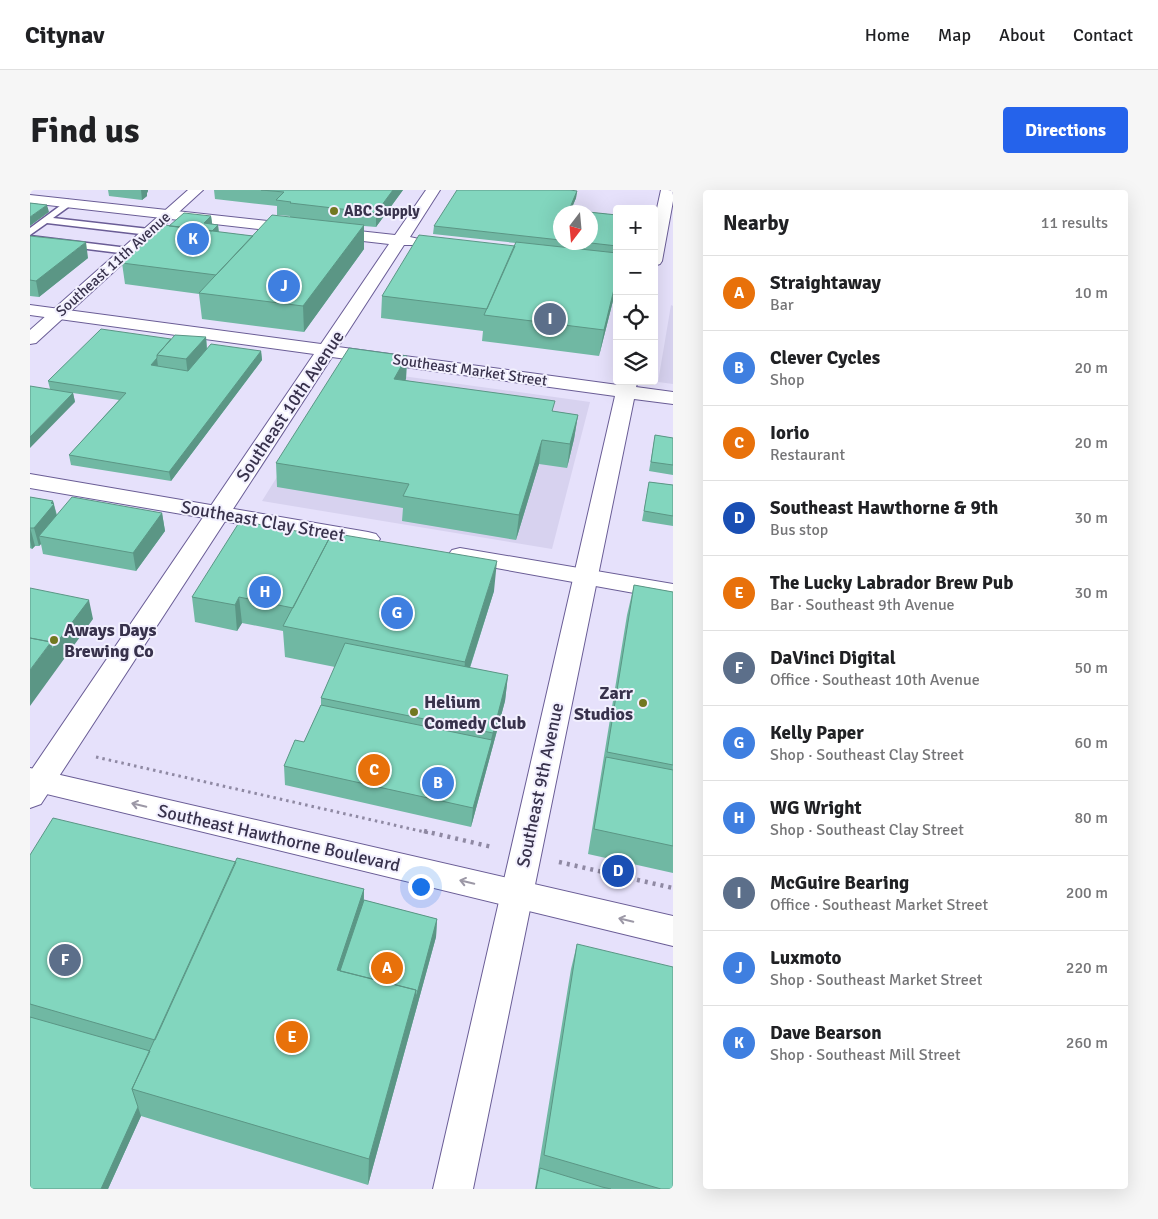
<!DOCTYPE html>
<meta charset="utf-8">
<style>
:root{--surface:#fff;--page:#f6f6f6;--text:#202124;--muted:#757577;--line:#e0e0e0;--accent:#2563eb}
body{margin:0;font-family:Signika,sans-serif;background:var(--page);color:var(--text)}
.controls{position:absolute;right:15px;top:15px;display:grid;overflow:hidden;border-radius:5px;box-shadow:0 5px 20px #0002}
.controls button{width:45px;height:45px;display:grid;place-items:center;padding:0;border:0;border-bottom:1px solid var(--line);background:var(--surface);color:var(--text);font:25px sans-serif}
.compass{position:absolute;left:523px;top:15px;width:45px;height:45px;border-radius:50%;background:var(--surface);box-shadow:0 5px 20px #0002;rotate:196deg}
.you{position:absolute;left:390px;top:696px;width:18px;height:18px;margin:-12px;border:4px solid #fff;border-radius:50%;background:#1a73e8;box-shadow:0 0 0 8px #1a73e833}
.badge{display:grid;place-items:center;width:32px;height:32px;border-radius:50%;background:var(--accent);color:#fff;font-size:16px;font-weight:700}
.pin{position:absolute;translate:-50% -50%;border:2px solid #fff;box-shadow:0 1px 5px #0006}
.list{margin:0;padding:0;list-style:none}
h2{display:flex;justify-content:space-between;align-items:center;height:65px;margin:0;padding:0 20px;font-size:21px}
h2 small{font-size:16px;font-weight:400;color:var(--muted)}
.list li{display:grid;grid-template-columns:32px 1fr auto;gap:15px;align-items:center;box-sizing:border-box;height:75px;padding:0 20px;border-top:1px solid var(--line)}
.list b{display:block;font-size:19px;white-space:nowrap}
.list p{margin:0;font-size:16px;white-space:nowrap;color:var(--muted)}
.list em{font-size:16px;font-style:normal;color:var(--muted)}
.icon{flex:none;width:28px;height:28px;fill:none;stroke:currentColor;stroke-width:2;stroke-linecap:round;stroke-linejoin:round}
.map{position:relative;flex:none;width:643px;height:999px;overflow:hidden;border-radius:5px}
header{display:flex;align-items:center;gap:30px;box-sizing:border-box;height:70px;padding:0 25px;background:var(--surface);border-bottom:1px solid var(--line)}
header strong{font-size:24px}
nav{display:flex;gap:28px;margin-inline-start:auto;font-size:18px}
.intro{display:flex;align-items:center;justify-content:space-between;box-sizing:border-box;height:120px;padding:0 30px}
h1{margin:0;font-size:35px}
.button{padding:12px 22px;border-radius:5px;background:var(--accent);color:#fff;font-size:18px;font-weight:700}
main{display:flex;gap:30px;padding:0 30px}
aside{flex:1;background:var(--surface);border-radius:5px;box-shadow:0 5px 20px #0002}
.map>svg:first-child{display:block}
.built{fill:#d7d2ef}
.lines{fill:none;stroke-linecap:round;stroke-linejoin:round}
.service-casing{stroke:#6a5d96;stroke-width:3}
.minor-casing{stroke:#6a5d96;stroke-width:2}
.tertiary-casing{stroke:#6a5d96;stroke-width:2}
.secondary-casing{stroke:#6a5d96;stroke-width:2}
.path-far1{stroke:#8f89a3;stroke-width:3;stroke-dasharray:2.5 4;stroke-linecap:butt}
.path{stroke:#8f89a3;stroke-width:4.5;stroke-dasharray:3 5;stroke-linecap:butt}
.service{fill:#fff;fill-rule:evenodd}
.minor{fill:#fff;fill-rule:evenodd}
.tertiary{fill:#fff;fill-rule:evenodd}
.secondary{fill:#fff;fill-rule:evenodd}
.wall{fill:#70b8a3;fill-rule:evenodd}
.shaded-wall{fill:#5b9685}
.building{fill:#82d6be;stroke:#5b9685}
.oneway{stroke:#9c98a6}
.poi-dot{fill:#727821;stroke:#f2f0fe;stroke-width:2}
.labels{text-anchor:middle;stroke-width:4;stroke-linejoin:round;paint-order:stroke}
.far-poi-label{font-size:15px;font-weight:bold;fill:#38324c;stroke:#f2f0fe;text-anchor:start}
.far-street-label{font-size:15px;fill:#38324c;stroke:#f2f0fe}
.street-label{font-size:18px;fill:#38324c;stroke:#f2f0fe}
.poi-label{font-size:18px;font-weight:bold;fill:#38324c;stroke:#f2f0fe;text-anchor:start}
</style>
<header>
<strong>Citynav</strong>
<nav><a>Home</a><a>Map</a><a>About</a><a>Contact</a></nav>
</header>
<div class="intro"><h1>Find us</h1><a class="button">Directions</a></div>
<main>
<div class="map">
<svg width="643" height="999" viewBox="0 0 643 999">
<rect width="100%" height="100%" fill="#e6e1fb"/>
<path class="built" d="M641,115L643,116V194L628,192Z
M315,178L560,212L522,359L232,311Z"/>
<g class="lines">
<g class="service-casing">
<path id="service" d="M38,10L42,13L41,15L23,28L119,39L123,42L119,45L17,33L0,45V38Z
M0,46L98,58L103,61L98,64L0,52Z"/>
</g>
<g class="minor-casing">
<path id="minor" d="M396,0H410L380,47L389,49L392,52L389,55H374L308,157L588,195V191H608L606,197L643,202V214L604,209L443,999H403L585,206L302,167L11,614L0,618V582L284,164L0,125V115L291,154L359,54L0,13V5L365,45Z
M631,0H643V11L632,71L630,74L624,76V32Z"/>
</g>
<g class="tertiary-casing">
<path id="tertiary" d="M0,284L338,342L346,344L350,349L346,354L338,356L0,298Z
M430,358L643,394V410L422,370L418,365L422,360Z"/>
</g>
<g class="secondary-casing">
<path id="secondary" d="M158,0H173L6,153L0,154V140Z
M0,578L643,726V756L0,600Z"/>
</g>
<path class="path-far1" d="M66,567L399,643"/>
<path class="path" d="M394,641L462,657
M529,672L643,698"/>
<use href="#service" class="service"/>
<use href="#minor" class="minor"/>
<use href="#tertiary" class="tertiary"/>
<use href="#secondary" class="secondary"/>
</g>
<path class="wall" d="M78,0H118V1L117,3V6L112,10L79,6Z
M184,0H373L346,37L334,36V59L274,142L172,129L169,104L95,94L92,73L139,36L181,26L182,34L188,35L189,42L223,46L260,27V26L247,25V16L185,9Z
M547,1L546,8L541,20L587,25V95L569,166L452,151L453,141L351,128L352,106L485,56L486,53L403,44L404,36ZM530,22L560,52H530Z
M0,46L58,68L9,107L0,106Z
M176,147L177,159L231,161L232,170L141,291L41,275L39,265L89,210L43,203L45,212L20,199L18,191L141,149Z
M377,166L376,189L375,190L523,221L548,225L544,249L537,278L509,274L486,350L372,331L373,318L247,297L246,273Z
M625,245L643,248V285L619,281Z
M619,292L643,295V336L612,331Z
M0,307L23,311L27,325L132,323L135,341L106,381L13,364L11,354L9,356H5L2,359L0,358Z
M604,395L643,402V683L558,664L597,425Z
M464,401L440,478L478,485L475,511L441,637L255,595L254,576L274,552L291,515V508L305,477L255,467L253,441L212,433L207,441L165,432L162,407Z
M0,665L206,672L334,699V710L407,729L406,747L338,995L111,926L78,999H0Z
M547,754L643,999H505L541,779Z"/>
<path class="shaded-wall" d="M111,0H118V1L117,3V6L112,10Z
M363,0H373L346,37V23Z
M547,1L546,8L540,22L539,20Z
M17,15L19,22L0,36V27Z
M181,26L183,40L188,35L189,50L174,33Z
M334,35V59L274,142L273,116Z
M56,52L58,68L9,107L6,91Z
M587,87V95L569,166L574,140Z
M176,147L177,163L158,186L156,169Z
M231,161L232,170L141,291L139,282Z
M377,166L376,189L363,212L364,189Z
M127,168L128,177L121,175Z
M43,203L45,212L0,258V247Z
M548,225L544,249L537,278L540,254Z
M512,250L509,274L486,350L489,325Z
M23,311L28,332L9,346L11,354L9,356L4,338Z
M132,323L135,341L106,381L103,363Z
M0,337L5,356L2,359L0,350Z
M467,371L464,401L432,502L435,472Z
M209,407L212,433L207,441L205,415Z
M59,410L63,429L0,516V480L21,452Z
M478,485L475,511L441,637L443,618Z
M334,699L333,729L312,792L307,780Z
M407,729L406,747L338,995L339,969L386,800Z
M108,917L111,926L78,999H71Z"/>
<path class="building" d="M231,0H363L346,23L260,13L261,12L246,10L254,2Z
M427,0H540L547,1L539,20L587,25V56L552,52H560V22H530V50L404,36Z
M0,13L17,15L0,27Z
M154,23L181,26L174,33L188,35L182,41L139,36Z
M242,25L334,35L273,116L169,103Z
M134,35L223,46L186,85L92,73Z
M389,45L485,56L457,119L352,106Z
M0,46L56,52L6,91L0,90Z
M486,52L587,63V87L574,140L454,125Z
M71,139L141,149L127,165V168L121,175L158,181L181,154L231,161L139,282L39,265L96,203L18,191Z
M145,145L176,147L156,169L127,165Z
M319,158L377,166L364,189L525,211L522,221L548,225L540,254L512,250L489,325L373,306L379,294L246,273Z
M0,196L43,203L0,247Z
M625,245L643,248V275L621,272Z
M619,292L643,295V326L614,321Z
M0,307L23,311L21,313L24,314L4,338H0Z
M42,307L132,323L103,363L9,346Z
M210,331L300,347L263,418L209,407L205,415L162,407Z
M302,343L467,371L435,472L253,436Z
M604,395L643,402V575L577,562Z
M0,398L59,410L22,459L21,452L0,448Z
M0,448L21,452L0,480Z
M315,453L478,485L463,543L291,508Z
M291,515L462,550L443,618L254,576L265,550L274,552Z
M576,567L643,580V656L564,639Z
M23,628L206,672L125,850L0,814V665Z
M207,668L334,699L307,780L386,800L339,969L102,899Z
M334,710L407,729L385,811L386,800L310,781Z
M547,754L643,777V999H631L514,965Z
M0,827L120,861L102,899L108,917L71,999H0Z
M510,978L572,997L581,999H506Z"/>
<defs><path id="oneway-shaft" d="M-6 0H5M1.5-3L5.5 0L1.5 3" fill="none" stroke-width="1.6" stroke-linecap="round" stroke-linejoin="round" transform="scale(1.25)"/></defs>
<g class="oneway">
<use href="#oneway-shaft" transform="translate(109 615) rotate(-167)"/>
<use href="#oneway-shaft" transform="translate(437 692) rotate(-167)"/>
<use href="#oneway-shaft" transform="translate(596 730) rotate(-167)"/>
</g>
<g class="poi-dot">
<circle cx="304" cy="21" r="5"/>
<circle cx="24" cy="450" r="5"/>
<circle cx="613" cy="513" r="5"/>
<circle cx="384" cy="522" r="5"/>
</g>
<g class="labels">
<g class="far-poi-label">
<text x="314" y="26">ABC Supply</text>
</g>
<g class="far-street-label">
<text transform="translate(83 74) rotate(-42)" y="5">Southeast 11th Avenue</text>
<text transform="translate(440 180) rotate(8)" y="5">Southeast Market Street</text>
</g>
<g class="street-label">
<text transform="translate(260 216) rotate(-56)" y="6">Southeast 10th Avenue</text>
<text transform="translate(233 331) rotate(10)" y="6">Southeast Clay Street</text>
<text transform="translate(510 595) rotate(-78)" y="6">Southeast 9th Avenue</text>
<text transform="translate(249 648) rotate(13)" y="6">Southeast Hawthorne Boulevard</text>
</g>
<g class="poi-label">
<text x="34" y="446">Aways Days<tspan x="34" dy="21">Brewing Co</tspan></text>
<text x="603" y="509" text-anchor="end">Zarr<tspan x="603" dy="21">Studios</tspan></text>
<text x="394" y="518">Helium<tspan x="394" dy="21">Comedy Club</tspan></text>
</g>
</g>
</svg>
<div class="controls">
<button>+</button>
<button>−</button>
<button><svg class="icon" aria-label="locate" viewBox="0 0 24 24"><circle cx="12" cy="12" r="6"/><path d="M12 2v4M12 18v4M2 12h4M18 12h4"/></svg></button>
<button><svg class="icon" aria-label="layers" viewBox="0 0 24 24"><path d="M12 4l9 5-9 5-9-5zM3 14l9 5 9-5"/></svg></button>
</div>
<svg class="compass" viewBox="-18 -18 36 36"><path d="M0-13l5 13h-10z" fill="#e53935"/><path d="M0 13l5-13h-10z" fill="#757577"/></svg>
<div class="you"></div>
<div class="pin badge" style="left:357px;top:778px;background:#e8710a">A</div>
<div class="pin badge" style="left:408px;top:593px;background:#3f7fe0">B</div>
<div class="pin badge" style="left:344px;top:580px;background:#e8710a">C</div>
<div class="pin badge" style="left:588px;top:681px;background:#1a4fb4">D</div>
<div class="pin badge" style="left:262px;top:847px;background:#e8710a">E</div>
<div class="pin badge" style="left:35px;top:770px;background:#5c6f8a">F</div>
<div class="pin badge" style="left:367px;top:423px;background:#3f7fe0">G</div>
<div class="pin badge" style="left:235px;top:402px;background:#3f7fe0">H</div>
<div class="pin badge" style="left:520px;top:129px;background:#5c6f8a">I</div>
<div class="pin badge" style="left:254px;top:96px;background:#3f7fe0">J</div>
<div class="pin badge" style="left:163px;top:49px;background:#3f7fe0">K</div>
</div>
<aside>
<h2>Nearby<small>11 results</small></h2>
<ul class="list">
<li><span class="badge" style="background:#e8710a">A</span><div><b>Straightaway</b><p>Bar</p></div><em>10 m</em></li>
<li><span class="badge" style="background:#3f7fe0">B</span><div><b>Clever Cycles</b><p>Shop</p></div><em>20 m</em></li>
<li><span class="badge" style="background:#e8710a">C</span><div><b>Iorio</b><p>Restaurant</p></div><em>20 m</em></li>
<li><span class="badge" style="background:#1a4fb4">D</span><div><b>Southeast Hawthorne &amp; 9th</b><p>Bus stop</p></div><em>30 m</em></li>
<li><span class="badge" style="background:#e8710a">E</span><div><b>The Lucky Labrador Brew Pub</b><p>Bar · Southeast 9th Avenue</p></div><em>30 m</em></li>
<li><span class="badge" style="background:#5c6f8a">F</span><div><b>DaVinci Digital</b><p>Office · Southeast 10th Avenue</p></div><em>50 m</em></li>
<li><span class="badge" style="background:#3f7fe0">G</span><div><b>Kelly Paper</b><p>Shop · Southeast Clay Street</p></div><em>60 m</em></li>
<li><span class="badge" style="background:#3f7fe0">H</span><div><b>WG Wright</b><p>Shop · Southeast Clay Street</p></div><em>80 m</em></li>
<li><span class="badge" style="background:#5c6f8a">I</span><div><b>McGuire Bearing</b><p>Office · Southeast Market Street</p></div><em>200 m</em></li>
<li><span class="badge" style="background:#3f7fe0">J</span><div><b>Luxmoto</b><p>Shop · Southeast Market Street</p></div><em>220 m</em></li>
<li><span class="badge" style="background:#3f7fe0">K</span><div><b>Dave Bearson</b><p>Shop · Southeast Mill Street</p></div><em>260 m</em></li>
</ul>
</aside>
</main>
